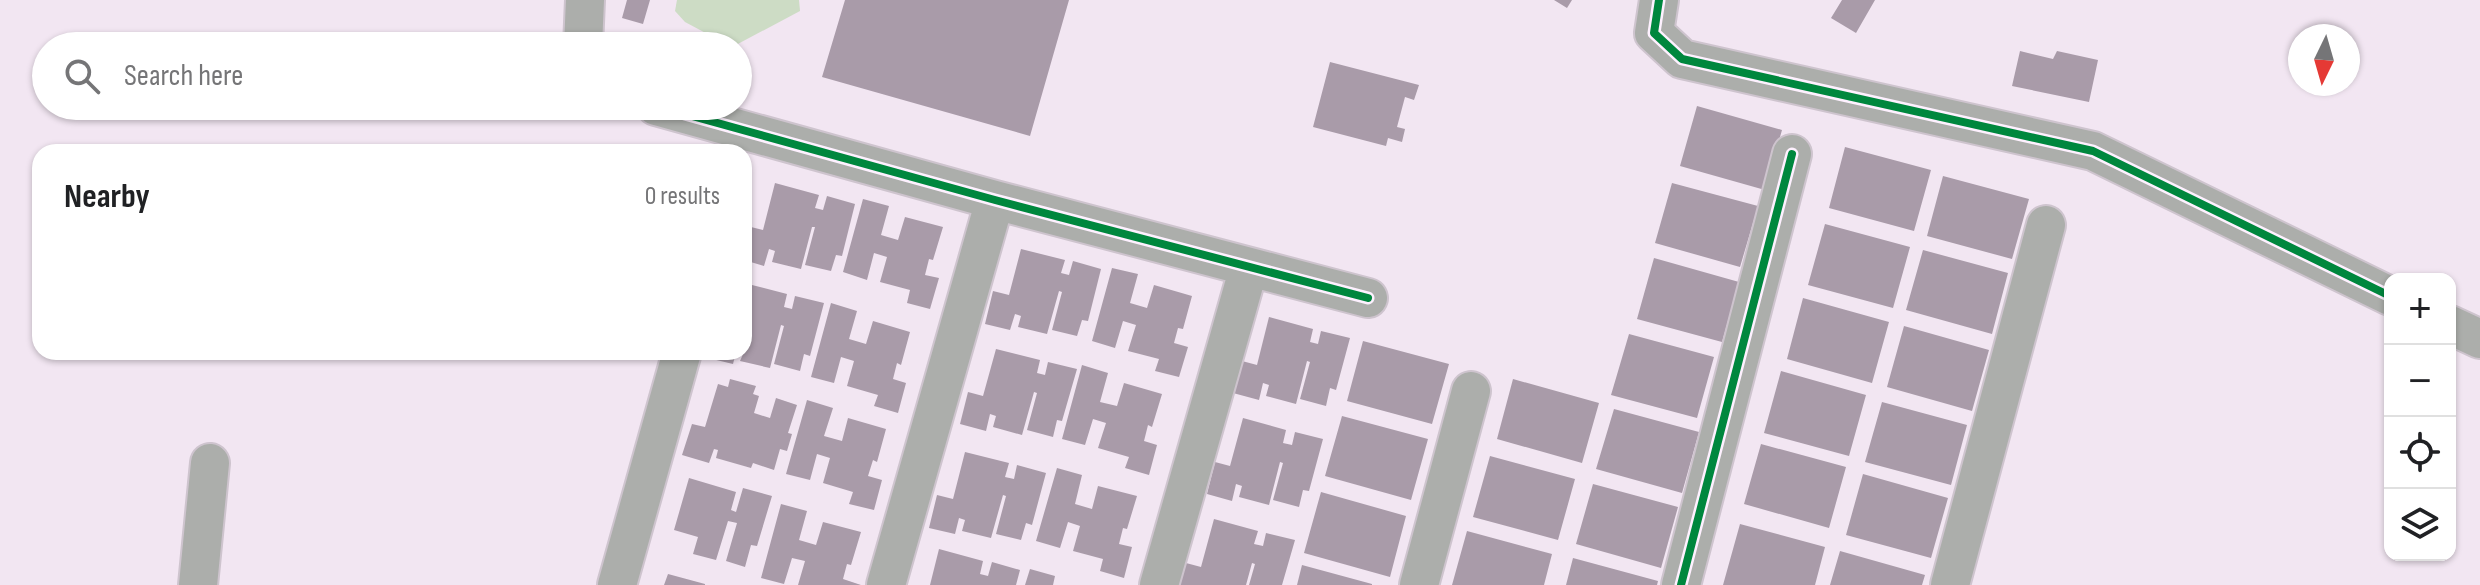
<!DOCTYPE html>
<meta charset="utf-8">
<style>
:root{--surface:#fff;--page:#f6f6f6;--text:#202124;--muted:#757577;--line:#e0e0e0}
body{margin:0;font-family:"Sofia Sans Condensed",sans-serif;background:var(--page);color:var(--text)}
.controls{position:absolute;right:24px;bottom:24px;display:grid;overflow:hidden;border-radius:16px;box-shadow:0 2px 6px #0004}
.controls button{width:72px;height:72px;display:grid;place-items:center;padding:0;border:0;border-bottom:2px solid var(--line);background:var(--surface);color:var(--text);font:40px sans-serif}
.compass{position:absolute;left:2288px;top:24px;width:72px;height:72px;border-radius:50%;background:var(--surface);box-shadow:0 2px 6px #0004;rotate:185deg}
.list{margin:0;padding:0;list-style:none}
h2{display:flex;justify-content:space-between;align-items:center;height:104px;margin:0;padding:0 32px;font-size:34px}
h2 small{font-size:26px;font-weight:400;color:var(--muted)}
.icon{flex:none;width:44px;height:44px;fill:none;stroke:currentColor;stroke-width:2;stroke-linecap:round;stroke-linejoin:round}
.map{position:relative;flex:none;width:2480px;height:585px;overflow:hidden}
.search{position:absolute;background:var(--surface);box-shadow:0 2px 6px #0004;left:32px;top:32px;width:720px;height:88px;display:flex;align-items:center;gap:20px;box-sizing:border-box;padding:0 28px;border-radius:44px;color:var(--muted);font-size:30px}
.panel{position:absolute;background:var(--surface);box-shadow:0 2px 6px #0004;left:32px;top:144px;width:720px;height:216px;border-radius:24px}
.map>svg:first-child{display:block}
.green{fill:#cddcc5}
.building{fill:#a99ba9}
.lines{fill:none;stroke-linecap:round;stroke-linejoin:round}
.minor-casing{stroke:#cec4ce;stroke-width:42}
.minor{stroke:#acaeab;stroke-width:38}
.cycleway-casing{stroke:#fef1ff;stroke-width:13}
.cycleway{stroke:#00873e;stroke-width:8}
</style>
<div class="map">
<svg width="2480" height="585" viewBox="0 0 2480 585">
<rect width="100%" height="100%" fill="#f2e6f2"/>
<path class="green" d="M677,0H799L800,11L734,46H730L685,22L675,11Z"/>
<path class="building" d="M627,0H650L643,24L622,18Z
M845,0H1069L1030,136L822,77Z
M1554,0H1572L1567,8Z
M1842,0H1875L1856,33L1831,18Z
M2020,51L2053,59L2057,51L2098,60L2089,102L2012,86Z
M1330,62L1419,85L1414,100L1405,97L1397,127L1405,129L1402,142L1388,138L1386,146L1313,127Z
M1697,106L1782,130L1765,190L1680,166Z
M1845,147L1931,170L1914,231L1829,208Z
M1943,176L2029,199L2012,259L1927,236Z
M775,183L819,195L815,208L823,210L827,196L855,204L842,256L836,255L831,271L805,265L815,227H812L801,269L772,262L775,251L769,249L764,266L744,260V239L747,226L763,230Z
M1672,183L1758,206L1740,267L1655,243Z
M863,199L889,206L881,235L898,240L905,217L943,227L933,260L929,259L925,275L939,278L930,309L907,303L910,290L880,282L887,257L874,253L867,280L843,272Z
M1825,224L1910,247L1893,308L1808,285Z
M1021,249L1065,260L1061,273L1069,275L1073,261L1101,269L1088,321L1082,320L1077,336L1052,330L1062,292L1059,291L1047,334L1018,327L1021,316L1015,314L1010,330L985,324L993,291L1009,295Z
M1923,250L2008,273L1992,334L1906,310Z
M1654,258L1739,282L1722,342L1637,319Z
M1112,268L1138,274L1130,303L1147,308L1154,285L1192,296L1183,329L1178,328L1174,343L1188,347L1179,377L1155,371L1159,359L1128,351L1136,325L1123,321L1115,348L1092,341Z
M744,283L787,294L784,307L792,309L795,296L824,303L810,356L804,354L800,371L774,364L784,326L781,325L770,368L740,361L744,352Z
M1803,298L1889,322L1872,383L1787,359Z
M831,303L857,311L849,339L866,344L873,321L910,332L901,365L897,363L893,379L906,383L898,413L874,406L878,395L847,386L854,361L841,357L834,383L811,377Z
M1269,317L1313,329L1310,342L1318,344L1321,331L1350,338L1336,390L1330,388L1326,406L1300,399L1310,362L1307,361L1296,404L1266,396L1269,385L1263,383L1259,400L1233,393L1242,361L1257,365Z
M1904,326L1989,350L1972,411L1887,387Z
M1629,334L1714,357L1697,418L1611,395Z
M1363,341L1449,364L1432,424L1347,401Z
M996,349L1040,360L1037,373L1045,375L1048,362L1077,369L1062,421L1057,420L1053,437L1027,430L1037,393L1034,392L1022,435L993,427L996,416L990,414L986,431L960,424L968,392L983,396Z
M709,352H736L733,364L708,358Z
M1082,365L1108,373L1100,402L1117,406L1124,383L1162,394L1152,427L1148,425L1144,441L1157,445L1149,475L1125,468L1129,457L1098,448L1106,423L1093,419L1085,445L1062,439Z
M1781,371L1866,395L1849,456L1764,433Z
M730,379L756,386L753,394L759,396L754,413L770,418L776,398L797,405L788,433L792,434L787,451L780,449L774,470L753,463L751,468L716,458L718,450L714,449L709,463L682,455L692,424L705,427L718,384L728,387Z
M1513,379L1599,403L1582,463L1497,439Z
M807,400L833,408L824,436L842,441L848,418L886,429L877,462L873,460L868,476L882,480L874,510L849,504L853,492L823,483L830,458L817,454L810,480L786,474Z
M1882,402L1967,425L1951,485L1865,462Z
M1614,409L1699,432L1682,493L1596,469Z
M1342,416L1428,439L1411,500L1325,476Z
M1243,418L1286,430L1283,443L1292,445L1295,432L1323,439L1309,491L1303,490L1299,507L1273,500L1283,463L1280,462L1269,505L1239,497L1242,486L1236,484L1232,501L1207,494L1215,462L1230,466Z
M1761,444L1846,467L1829,528L1744,504Z
M965,452L1009,463L1005,477L1014,479L1017,465L1046,473L1032,525L1026,523L1021,540L996,534L1006,496L1003,495L991,538L962,531L965,520L959,518L955,534L929,528L937,495L953,499Z
M1490,456L1575,479L1558,540L1473,517Z
M1057,468L1082,475L1075,504L1092,509L1098,486L1137,496L1127,529L1123,528L1119,544L1132,547L1124,578L1100,571L1103,559L1073,551L1080,526L1068,522L1060,548L1036,541Z
M1863,474L1948,498L1931,558L1846,535Z
M689,478L736,492L731,510L736,512L743,488L772,496L757,546L751,545L745,567L726,561L737,523L728,521L716,560L693,554L698,537L674,530Z
M1593,484L1678,507L1661,568L1576,544Z
M1321,492L1406,516L1390,577L1304,553Z
M781,504L807,511L799,540L816,545L823,522L861,532L851,565L847,564L843,579L861,585H798L805,561L792,558L784,584L761,578Z
M1214,519L1258,531L1254,544L1263,546L1266,533L1295,540L1282,585H1249L1255,564L1252,563L1246,585H1180L1186,563L1201,567Z
M1740,524L1825,547L1815,585H1723Z
M1467,531L1552,554L1544,585H1452Z
M939,549L983,561L980,574L988,576L992,562L1020,570L1016,585H930Z
M1840,551L1925,575L1922,585H1830Z
M1573,558L1658,581L1657,585H1566Z
M1302,565L1372,584V585H1297Z
M1030,569L1055,576L1053,585H1025Z
M668,574L705,584V585H664Z"/>
<g class="lines">
<g class="minor-casing">
<path id="minor" d="M1659,0L1654,33L1682,59L2093,151L2390,296
M583,46L585,0
M656,106L995,200L1368,298
M2450,325L2480,339
M198,585L210,463
M617,585L682,352
M886,585L995,200
M1159,585L1249,267
M1419,585L1471,391
M1681,585L1792,154
M1950,585L2046,225"/>
</g>
<use href="#minor" class="minor"/>
<g class="cycleway-casing">
<path id="cycleway" d="M1659,0L1654,33L1682,59L2093,151L2390,296
M656,106L995,200L1368,298
M1681,585L1792,154"/>
</g>
<use href="#cycleway" class="cycleway"/>
</g>
</svg>
<div class="controls">
<button>+</button>
<button>−</button>
<button><svg class="icon" aria-label="locate" viewBox="0 0 24 24"><circle cx="12" cy="12" r="6"/><path d="M12 2v4M12 18v4M2 12h4M18 12h4"/></svg></button>
<button><svg class="icon" aria-label="layers" viewBox="0 0 24 24"><path d="M12 4l9 5-9 5-9-5zM3 14l9 5 9-5"/></svg></button>
</div>
<svg class="compass" viewBox="-18 -18 36 36"><path d="M0-13l5 13h-10z" fill="#e53935"/><path d="M0 13l5-13h-10z" fill="#757577"/></svg>
<div class="search"><svg class="icon" aria-label="search" viewBox="0 0 24 24"><circle cx="10" cy="10" r="6"/><path d="M15 15l6 6"/></svg>Search here</div>
<section class="panel">
<h2>Nearby<small>0 results</small></h2>
<ul class="list">
</ul>
</section>
</div>
